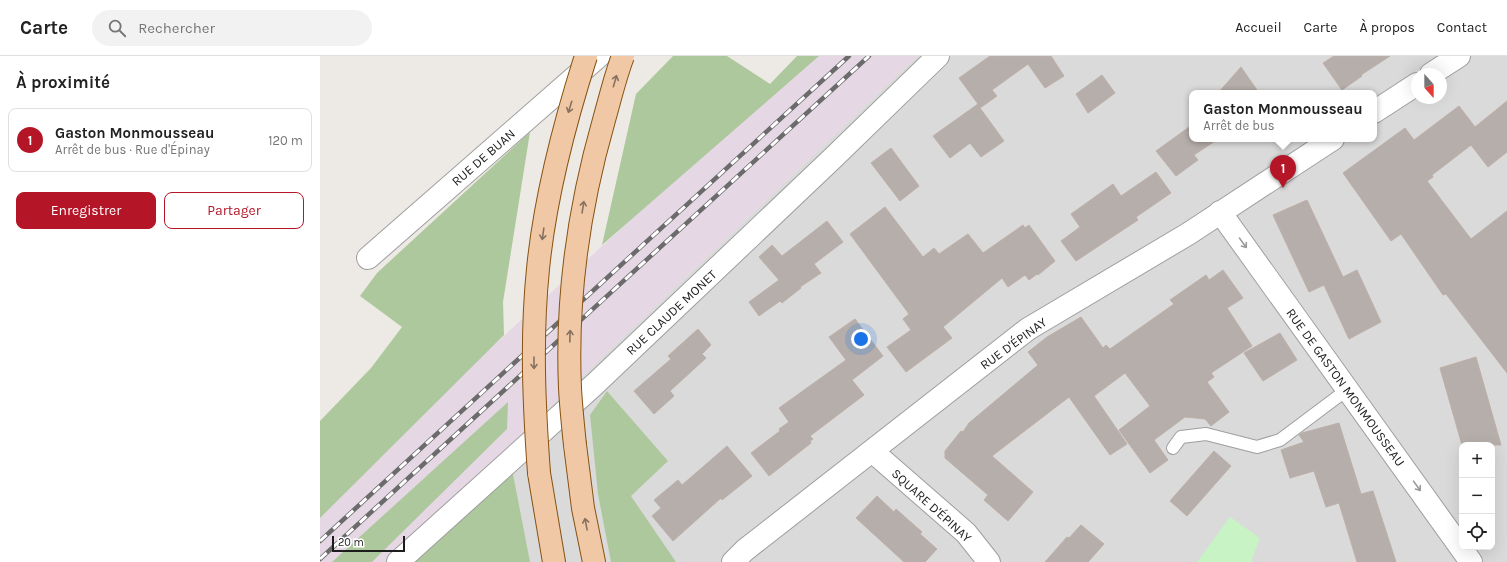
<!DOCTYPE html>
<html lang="fr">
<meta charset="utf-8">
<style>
:root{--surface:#fff;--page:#f2f2f2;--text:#222;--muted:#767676;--line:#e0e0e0;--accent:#b51627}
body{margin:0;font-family:Karla,sans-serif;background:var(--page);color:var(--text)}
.controls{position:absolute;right:12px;bottom:12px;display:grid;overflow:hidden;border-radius:8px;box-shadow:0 4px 16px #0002}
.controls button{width:36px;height:36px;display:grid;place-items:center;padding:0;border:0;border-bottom:1px solid var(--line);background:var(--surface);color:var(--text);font:20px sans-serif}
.compass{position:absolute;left:1091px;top:12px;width:36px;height:36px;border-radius:50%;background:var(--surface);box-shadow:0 4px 16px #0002;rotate:159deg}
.scale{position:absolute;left:12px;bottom:10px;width:73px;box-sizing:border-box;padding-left:4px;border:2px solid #1d1d1d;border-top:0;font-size:11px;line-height:14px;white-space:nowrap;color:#1d1d1d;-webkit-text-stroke:3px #fff;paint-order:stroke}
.you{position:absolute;left:541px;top:283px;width:14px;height:14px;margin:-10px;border:3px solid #fff;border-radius:50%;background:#1a73e8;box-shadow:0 0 0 6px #1a73e833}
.badge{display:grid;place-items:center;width:26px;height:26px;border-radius:50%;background:var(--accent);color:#fff;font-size:13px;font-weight:700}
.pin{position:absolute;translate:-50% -33px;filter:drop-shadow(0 1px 2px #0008)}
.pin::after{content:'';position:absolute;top:21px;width:14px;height:12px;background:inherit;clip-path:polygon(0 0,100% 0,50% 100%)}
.popup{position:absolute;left:869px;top:34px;width:188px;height:52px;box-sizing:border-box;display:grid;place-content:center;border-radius:8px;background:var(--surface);filter:drop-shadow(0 1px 3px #0005);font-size:13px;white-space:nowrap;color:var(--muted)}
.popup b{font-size:15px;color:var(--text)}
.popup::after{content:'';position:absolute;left:50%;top:100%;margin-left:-8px;border:8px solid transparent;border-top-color:var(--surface)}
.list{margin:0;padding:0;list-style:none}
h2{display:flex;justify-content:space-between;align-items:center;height:52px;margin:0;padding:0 16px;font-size:17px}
h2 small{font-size:13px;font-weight:400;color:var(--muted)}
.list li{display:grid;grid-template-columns:26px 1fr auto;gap:12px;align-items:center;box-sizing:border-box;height:64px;margin:0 8px 8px;padding:0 8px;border:1px solid var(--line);border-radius:8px}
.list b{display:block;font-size:15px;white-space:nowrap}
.list p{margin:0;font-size:13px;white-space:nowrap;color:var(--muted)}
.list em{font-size:13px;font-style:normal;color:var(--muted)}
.actions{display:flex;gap:8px;padding:12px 16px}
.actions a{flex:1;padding:9px 0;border:1px solid var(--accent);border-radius:8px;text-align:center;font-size:14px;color:var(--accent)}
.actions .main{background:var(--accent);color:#fff}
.icon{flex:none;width:22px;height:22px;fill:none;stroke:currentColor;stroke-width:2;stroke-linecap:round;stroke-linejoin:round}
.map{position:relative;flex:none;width:1187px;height:506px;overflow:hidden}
header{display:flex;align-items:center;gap:24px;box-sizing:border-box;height:56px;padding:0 20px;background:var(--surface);border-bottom:1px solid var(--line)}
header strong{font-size:19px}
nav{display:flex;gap:22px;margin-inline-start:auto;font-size:14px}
.search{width:280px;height:36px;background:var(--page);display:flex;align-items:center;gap:10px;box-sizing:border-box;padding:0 14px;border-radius:22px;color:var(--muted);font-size:15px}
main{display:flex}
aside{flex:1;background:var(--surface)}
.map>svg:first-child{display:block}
.residential{fill:#dbdada;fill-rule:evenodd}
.industrial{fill:#e6d7e4}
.forest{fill:#aec89d}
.park{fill:#c7f3c5}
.building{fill:#b6aeaa;stroke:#bdafa8}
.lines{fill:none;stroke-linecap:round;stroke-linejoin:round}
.lane-casing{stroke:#9e9e9e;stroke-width:14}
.street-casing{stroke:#9e9e9e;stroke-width:24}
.primary-casing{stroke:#865210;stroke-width:24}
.lane{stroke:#fff;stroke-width:12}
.street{stroke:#fff;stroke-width:22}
.primary{stroke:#f1c8a5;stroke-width:22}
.rail-casing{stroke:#6b6b6b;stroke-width:4.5}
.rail{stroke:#fff;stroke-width:3;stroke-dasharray:9;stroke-linecap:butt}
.primary-bridge-casing{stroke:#865210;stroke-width:24;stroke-linecap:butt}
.primary-bridge{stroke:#f1c8a5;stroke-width:22}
.oneway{stroke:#877261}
.oneway2{stroke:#999}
.labels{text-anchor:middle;stroke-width:3;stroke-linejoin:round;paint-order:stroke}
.street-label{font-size:13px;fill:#1d1d1d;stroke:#fff}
</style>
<header>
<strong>Carte</strong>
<div class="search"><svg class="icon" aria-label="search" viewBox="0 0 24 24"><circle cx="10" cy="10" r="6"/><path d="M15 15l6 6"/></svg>Rechercher</div>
<nav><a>Accueil</a><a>Carte</a><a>À propos</a><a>Contact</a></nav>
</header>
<main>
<aside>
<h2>À proximité<small></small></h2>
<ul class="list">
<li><span class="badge">1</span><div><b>Gaston Monmousseau</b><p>Arrêt de bus · Rue d'Épinay</p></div><em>120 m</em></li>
</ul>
<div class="actions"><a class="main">Enregistrer</a><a>Partager</a></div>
</aside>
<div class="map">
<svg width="1187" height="506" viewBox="0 0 1187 506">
<rect width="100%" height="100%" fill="#ede9e4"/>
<path class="residential" d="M597,0H1187V506H68ZM1097,18H1121V42H1097ZM872,37H1054V83H872ZM1142,389H1172V491H1142Z"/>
<path class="industrial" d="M490,0H597L68,506H0V412L165,297Z"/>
<path class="forest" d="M353,0H407L450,28L477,0H499L282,189L316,38Z
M210,76L183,246L184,279L0,462V365L51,312L82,271L40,240L57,217Z
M287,335L348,405L311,440L356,506H291L278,438L270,359Z
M188,346L187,373L52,506H12Z
M192,413L210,506H90Z"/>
<path class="park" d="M910,461L940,482L931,506H877Z"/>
<path class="building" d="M670,0H731L744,20L725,32L708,8L672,34L677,40L660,52L684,85L661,101L650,87L630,102L613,80L658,48L639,22Z
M1014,0H1070L1041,19L1042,20L1022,34L1003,7Z
M921,11L939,37H898Z
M782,19L795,37L768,57L756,38Z
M1187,45V96L1168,111L1151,89L1112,119L1113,121L1107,125L1151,183L1187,155V317L1126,238L1123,239L1081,178L1071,185L1023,117L1085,72L1094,84L1139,50L1155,71Z
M872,69V83H898L874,99L878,104L856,120L836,95Z
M571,92L599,130L580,145L551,107Z
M836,116L851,137L816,161L818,164L756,205L741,185L760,171L751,158L793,128L801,140Z
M987,144L1023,221L1037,214L1061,266L1029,283L1004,229L989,236L953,159Z
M565,151L603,201L614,192L619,198L648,178L663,197L703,169L705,172L709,169L735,205L718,219L717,218L709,224L705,219L688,231L682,222L623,271L632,282L586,316L567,291L591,274L583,263L589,258L530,178Z
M507,165L523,186L494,208L501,217L480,231L481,232L462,247L460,245L439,260L429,246L459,224L439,201L452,189L462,200Z
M903,214L923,242L907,252L932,290L891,317L894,321L887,326L909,356L891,370L885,363L865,361L834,384L848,404L830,417L799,374L830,350L805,317L774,340L807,388L790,399L749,341L672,400L713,436L688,465L664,444L668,439L625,402V395L641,375L643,376L649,367L718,309L708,296L727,281L761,261L783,292L786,289L790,293L854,248L850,244L886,219L889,224Z
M535,263L563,300L532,324L544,339L490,380L493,383L490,385L491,387L449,420L431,397L460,375L459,373L469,366L459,352L526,304L509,281Z
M378,273L391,289L382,298L386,302L350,335L354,340L334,358L314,335L351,303L348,300Z
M960,277L977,304L943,325L924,297Z
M1156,301L1181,389H1142L1120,312Z
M1019,367L1041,438L1053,435L1076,506H1037L1019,447L1006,451L994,415L970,422L961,394L984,386L979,379L982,377Z
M407,390L432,420L402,444L401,442L353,485L332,460L341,452L334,444L358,424L362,429Z
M894,395L911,410L867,460L850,445Z
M557,440L574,456L576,453L602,476L600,478L617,493L605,506H584L536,462Z
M761,469L784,488L768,506H725L747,481L749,482Z"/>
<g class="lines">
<g class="lane-casing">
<path id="lane" d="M853,392L861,381L886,378L937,391L960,384L1028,333"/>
</g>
<g class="street-casing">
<path id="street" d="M1111,18L1139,0
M1054,56L1097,28
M900,156L1151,506
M48,202L279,0
M552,395L646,477L669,506
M78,506L275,328L514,101L618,0
M413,506L425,494L708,273L868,178L1013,83"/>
</g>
<g class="primary-casing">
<path id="primary" d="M255,389L263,452L274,506
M219,417L234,506"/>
</g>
<use href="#lane" class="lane"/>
<use href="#street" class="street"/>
<use href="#primary" class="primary"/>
<g class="rail-casing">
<path id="rail" d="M0,485L529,0
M0,503L549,0"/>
</g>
<use href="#rail" class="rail"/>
<g class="primary-bridge-casing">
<path id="primary-bridge" d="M255,389C253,370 251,351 250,332C246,241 259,151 284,64C290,43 295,21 303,0
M219,417C214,349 211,281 218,213C225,141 244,69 266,0"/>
</g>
<use href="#primary-bridge" class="primary-bridge"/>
</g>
<defs><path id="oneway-shaft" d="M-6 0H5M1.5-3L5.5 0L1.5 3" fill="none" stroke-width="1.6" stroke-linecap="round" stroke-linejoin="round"/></defs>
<g class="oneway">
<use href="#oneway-shaft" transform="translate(295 25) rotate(-74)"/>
<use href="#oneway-shaft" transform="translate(250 51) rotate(107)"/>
<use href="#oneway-shaft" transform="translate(263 151) rotate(-81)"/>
<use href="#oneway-shaft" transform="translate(223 178) rotate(98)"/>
<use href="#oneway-shaft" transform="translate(250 280) rotate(-88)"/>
<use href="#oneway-shaft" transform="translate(214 307) rotate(90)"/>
<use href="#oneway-shaft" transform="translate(266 468) rotate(-101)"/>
</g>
<g class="oneway2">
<use href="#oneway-shaft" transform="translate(923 187) rotate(54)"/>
<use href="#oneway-shaft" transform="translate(1097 430) rotate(54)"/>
</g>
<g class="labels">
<g class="street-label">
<text transform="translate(163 101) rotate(-41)" y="5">RUE DE BUAN</text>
<text transform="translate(351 256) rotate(-43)" y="5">RUE CLAUDE MONET</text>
<text transform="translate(693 287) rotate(-36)" y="5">RUE D'ÉPINAY</text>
<text transform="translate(1026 331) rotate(54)" y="5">RUE DE GASTON MONMOUSSEAU</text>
<text transform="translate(612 449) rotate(42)" y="5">SQUARE D'ÉPINAY</text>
</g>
</g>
</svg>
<div class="controls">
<button>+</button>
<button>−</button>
<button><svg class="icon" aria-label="locate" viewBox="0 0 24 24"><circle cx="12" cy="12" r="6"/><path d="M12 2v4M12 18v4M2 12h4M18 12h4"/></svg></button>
</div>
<svg class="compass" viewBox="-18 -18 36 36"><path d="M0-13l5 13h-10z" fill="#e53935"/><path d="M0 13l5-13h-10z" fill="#767676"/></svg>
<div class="scale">20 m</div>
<div class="you"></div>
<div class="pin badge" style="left:963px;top:132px">1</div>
<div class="popup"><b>Gaston Monmousseau</b>Arrêt de bus</div>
</div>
</main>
